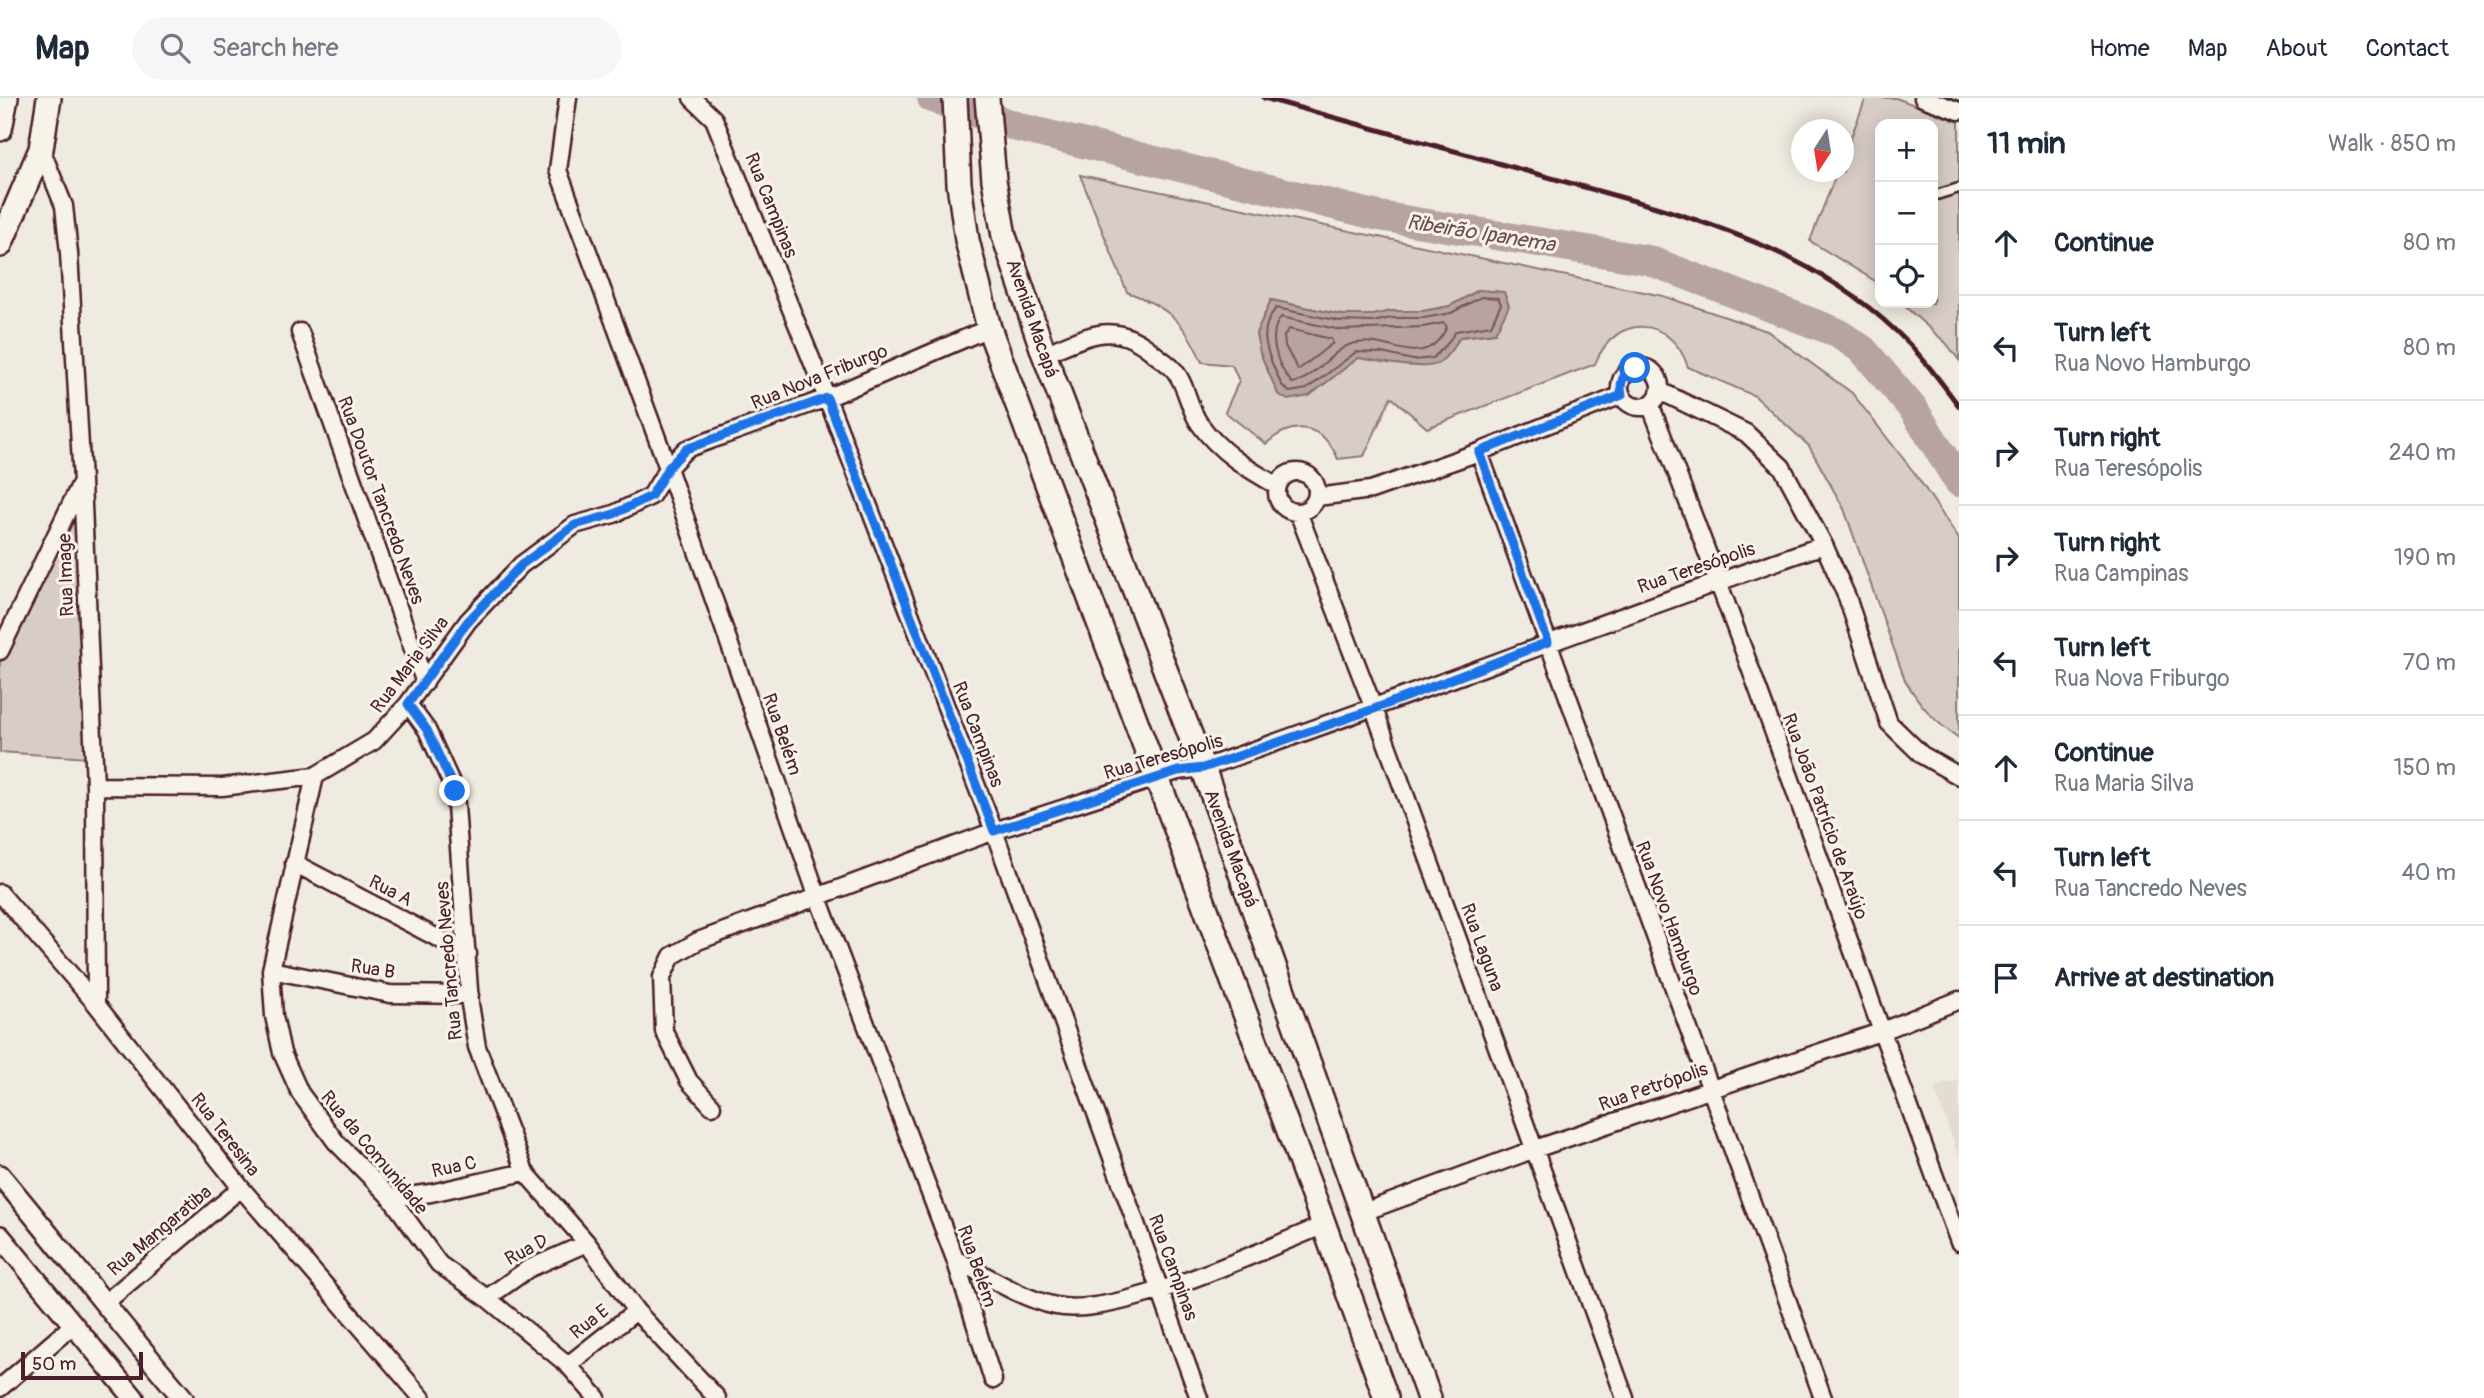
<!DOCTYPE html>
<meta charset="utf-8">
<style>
:root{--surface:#fff;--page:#f6f6f7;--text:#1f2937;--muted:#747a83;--line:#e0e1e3}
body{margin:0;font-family:Pangolin,sans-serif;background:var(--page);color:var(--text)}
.controls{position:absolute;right:21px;top:21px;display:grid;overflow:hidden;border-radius:14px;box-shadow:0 4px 18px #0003}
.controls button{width:63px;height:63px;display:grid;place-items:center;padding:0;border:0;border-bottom:2px solid var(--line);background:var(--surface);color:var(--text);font:35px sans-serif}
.compass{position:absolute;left:1791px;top:21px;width:63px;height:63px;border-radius:50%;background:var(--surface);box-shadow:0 4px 18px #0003;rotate:192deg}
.scale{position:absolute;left:21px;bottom:18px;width:122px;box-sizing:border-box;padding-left:7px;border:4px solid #4a1f2b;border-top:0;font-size:19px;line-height:24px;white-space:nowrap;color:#4a1f2b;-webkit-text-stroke:5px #f7f3e8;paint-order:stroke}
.stop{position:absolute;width:21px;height:21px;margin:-16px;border:5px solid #1a73e8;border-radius:50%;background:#fff}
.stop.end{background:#1a73e8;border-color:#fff;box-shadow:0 2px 7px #0008}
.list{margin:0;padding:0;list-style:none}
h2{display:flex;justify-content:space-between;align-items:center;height:91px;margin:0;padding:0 28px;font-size:30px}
h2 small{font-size:23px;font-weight:400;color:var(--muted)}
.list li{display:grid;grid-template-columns:46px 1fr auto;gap:21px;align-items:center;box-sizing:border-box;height:105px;padding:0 28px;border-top:2px solid var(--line)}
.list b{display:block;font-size:26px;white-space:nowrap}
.list p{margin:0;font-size:23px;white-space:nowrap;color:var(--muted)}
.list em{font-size:23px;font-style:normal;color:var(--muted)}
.icon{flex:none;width:38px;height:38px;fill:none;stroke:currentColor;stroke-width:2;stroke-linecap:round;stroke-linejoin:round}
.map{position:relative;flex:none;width:1959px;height:1300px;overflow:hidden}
header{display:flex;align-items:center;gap:42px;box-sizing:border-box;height:98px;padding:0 35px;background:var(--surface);border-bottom:2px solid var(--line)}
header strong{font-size:33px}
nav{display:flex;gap:38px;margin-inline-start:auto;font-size:24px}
.search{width:490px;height:63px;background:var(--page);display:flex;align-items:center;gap:18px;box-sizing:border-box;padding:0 24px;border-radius:38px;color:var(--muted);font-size:26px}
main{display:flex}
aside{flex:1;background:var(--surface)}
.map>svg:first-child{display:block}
.built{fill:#e3dcd2}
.green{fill:#d8cdc6;stroke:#917678;stroke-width:2;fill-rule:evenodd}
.water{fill:#b7a4a2;stroke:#8b6f72;stroke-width:2}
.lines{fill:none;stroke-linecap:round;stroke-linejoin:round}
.shore{stroke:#76545b;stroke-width:2}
.river{stroke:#b7a4a2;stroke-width:30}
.service-casing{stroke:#4a1f2b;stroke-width:13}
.minor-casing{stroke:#4a1f2b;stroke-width:21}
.tertiary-casing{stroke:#4a1f2b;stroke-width:24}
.secondary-casing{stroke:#4a1f2b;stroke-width:28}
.service{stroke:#f7f3e8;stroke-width:8}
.minor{stroke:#f7f3e8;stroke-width:16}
.tertiary{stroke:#f7f3e8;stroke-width:19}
.secondary{stroke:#f7f3e8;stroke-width:23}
.rail{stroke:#4a1f2b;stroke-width:5}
.route{stroke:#1a73e8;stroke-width:9}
.labels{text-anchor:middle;stroke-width:6;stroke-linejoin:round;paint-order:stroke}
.street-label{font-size:19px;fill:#4a1f2b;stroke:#f7f3e8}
.water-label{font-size:21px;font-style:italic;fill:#704e55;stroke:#f7f3e8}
</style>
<header>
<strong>Map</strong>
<div class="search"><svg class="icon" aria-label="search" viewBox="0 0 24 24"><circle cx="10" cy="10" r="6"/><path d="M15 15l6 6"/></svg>Search here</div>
<nav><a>Home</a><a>Map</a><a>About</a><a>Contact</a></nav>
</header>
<main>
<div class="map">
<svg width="1959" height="1300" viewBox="0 0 1959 1300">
<rect width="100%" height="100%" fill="#f0ebe0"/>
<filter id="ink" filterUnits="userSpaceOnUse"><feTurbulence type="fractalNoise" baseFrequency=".0143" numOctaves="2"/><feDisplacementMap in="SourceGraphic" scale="14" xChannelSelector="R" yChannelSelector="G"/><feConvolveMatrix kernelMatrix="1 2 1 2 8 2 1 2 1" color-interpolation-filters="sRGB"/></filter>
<g filter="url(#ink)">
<path class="built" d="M1959,982V1059L1934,989Z"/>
<path class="green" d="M1866,0H1896L1959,24V262L1946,245L1901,205H1933V26H1880V186L1810,143L1837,74H1843L1844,57Z
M1080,77L1663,198L1767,233L1852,295L1916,377L1959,441V640C1934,624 1920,607 1905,582L1844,411L1809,348L1755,298L1688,269C1671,217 1615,215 1595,266L1427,330L1391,299L1364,358L1338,361C1323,326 1293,321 1266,346L1225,314L1239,283L1232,267L1202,264C1185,224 1168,209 1127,194ZM1479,192L1495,235L1460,239L1453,251L1381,262L1358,260L1335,277L1278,296L1256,235L1271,202L1342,217H1373L1391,213H1423L1450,208Z
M79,398L88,660L0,654V561Z"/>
<path class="water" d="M1479,192L1504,194L1509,208L1495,235L1460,239C1454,249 1448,258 1439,265C1425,274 1376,262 1358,260L1309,298L1288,302L1278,296L1260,255L1256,236L1271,202L1342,217H1373L1391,213H1423L1450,208Z"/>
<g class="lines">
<path class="shore" d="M1481,199L1498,200L1501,206L1491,227L1456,233L1447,246L1433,260L1413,262L1382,255L1356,254L1307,291L1290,294C1281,290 1279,281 1275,272C1265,250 1259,230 1276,210L1340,223L1373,224L1391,220H1424L1451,215Z
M1281,219L1341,232L1423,229L1444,225L1447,229C1424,275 1393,239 1356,245C1333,248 1317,281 1292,285C1278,269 1266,238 1281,219Z
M1289,231L1331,241L1333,245L1298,272L1285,248L1284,238Z"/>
<path class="river" d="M932,0L1021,30L1379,118L1648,162L1836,234L1863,252L1914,312L1959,384"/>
<g class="service-casing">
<path id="service" d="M1933,98L1959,90"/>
</g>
<g class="minor-casing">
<path id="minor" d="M568,0L558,72L668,370L817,797L955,1161L993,1282
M692,0L714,21L827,300L994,733L1199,1300
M1923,0L1959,13
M41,51L64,108L69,155L82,383L95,688L96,906
M300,234L425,585
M1044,256C1091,237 1115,220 1157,258C1164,263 1173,269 1177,276C1187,290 1189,310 1199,325C1219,354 1249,372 1278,388
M1620 289a20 20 0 1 1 40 0a20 20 0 1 1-40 0Z
M1660,293L1746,335L1782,369L1824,447L1847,499L1889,625L1922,657L1959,678
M1650,306C1759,583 1855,865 1959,1144
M1479,354L1823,1300
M1277 394a20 20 0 1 1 40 0a20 20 0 1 1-40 0Z
M1317,399L1371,392L1479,354L1622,297
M1298,414L1374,611L1625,1300
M0,553L81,385
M408,606L427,632L455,693L470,906L477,949L525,1074L587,1145L636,1213L717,1300
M315,678L271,872L274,918L282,955L300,995L336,1044L391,1100L439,1166L487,1200L568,1267L597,1300
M95,688L222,689L315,678L374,643L408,606L468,523L521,467L575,427L614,416L651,398L668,370L686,351L827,300L989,230
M294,765L468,856
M0,795L96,906L241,1090L422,1300
M271,872L390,896L470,897
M712,1008L689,983L664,933L662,879L672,858L698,843L994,733L1178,673L1203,670C1411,598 1616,518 1824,447
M391,1100L431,1095L525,1074
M1361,1115L1535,1051L1880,934L1959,902
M955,1161C987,1178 1020,1200 1056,1208C1118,1221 1262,1152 1324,1127
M487,1200L528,1171L587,1145
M105,1205L241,1090
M568,1267L636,1213
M0,1290L73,1227"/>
</g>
<g class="tertiary-casing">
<path id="tertiary" d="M0,1077C62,1151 120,1227 183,1300
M0,1138L134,1300"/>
</g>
<g class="secondary-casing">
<path id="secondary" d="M955,0L959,86L967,142L989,230L1324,1127L1386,1300
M987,0L994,82L1004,138L1044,256L1203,670L1429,1300
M0,31L6,0
M0,147L41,51L49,0"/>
</g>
<use href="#service" class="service"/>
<use href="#minor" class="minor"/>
<use href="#tertiary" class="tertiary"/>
<use href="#secondary" class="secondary"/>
<path class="rail" d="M1264,0L1656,109C1750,138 1839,173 1908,245C1927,264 1943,287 1959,308"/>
</g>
</g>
<g class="lines" filter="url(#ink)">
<path class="route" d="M455,693L427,632L408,606L468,523L521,467L575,427L614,416L651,398L668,370L686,351L827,300L994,733L1178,673L1203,670L1374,611L1548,544L1479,354L1622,297C1619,284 1623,275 1635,270"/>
</g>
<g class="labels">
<g class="street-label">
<text transform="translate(772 107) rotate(68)" y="7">Rua Campinas</text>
<text transform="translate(1033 220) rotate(71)" y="7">Avenida Macapá</text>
<text transform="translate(819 278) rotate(-22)" y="7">Rua Nova Friburgo</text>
<text transform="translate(382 402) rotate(70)" y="7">Rua Doutor Tancredo Neves</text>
<text transform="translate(1696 469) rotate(-19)" y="7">Rua Teresópolis</text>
<text transform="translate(65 477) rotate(-92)" y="7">Rua Image</text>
<text transform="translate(409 566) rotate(-53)" y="7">Rua Maria Silva</text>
<text transform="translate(783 636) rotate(71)" y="7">Rua Belém</text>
<text transform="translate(979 636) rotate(69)" y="7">Rua Campinas</text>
<text transform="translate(1163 658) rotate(-16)" y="7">Rua Teresópolis</text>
<text transform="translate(1826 718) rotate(70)" y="7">Rua João Patrício de Araújo</text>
<text transform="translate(1232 750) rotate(70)" y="7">Avenida Macapá</text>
<text transform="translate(391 792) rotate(27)" y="7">Rua A</text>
<text transform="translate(1670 820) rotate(70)" y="7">Rua Novo Hamburgo</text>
<text transform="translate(1483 849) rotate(70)" y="7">Rua Laguna</text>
<text transform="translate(448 863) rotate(-95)" y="7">Rua Tancredo Neves</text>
<text transform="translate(373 870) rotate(9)" y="7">Rua B</text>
<text transform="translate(1653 988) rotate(-19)" y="7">Rua Petrópolis</text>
<text transform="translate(226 1036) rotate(52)" y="7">Rua Teresina</text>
<text transform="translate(375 1054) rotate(50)" y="7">Rua da Comunidade</text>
<text transform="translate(454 1068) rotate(-12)" y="7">Rua C</text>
<text transform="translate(159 1132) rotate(-40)" y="7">Rua Mangaratiba</text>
<text transform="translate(526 1151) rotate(-28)" y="7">Rua D</text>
<text transform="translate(978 1168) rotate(71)" y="7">Rua Belém</text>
<text transform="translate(1174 1169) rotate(70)" y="7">Rua Campinas</text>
<text transform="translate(589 1223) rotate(-38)" y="7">Rua E</text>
</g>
<g class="water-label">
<text transform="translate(1481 135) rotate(9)" y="7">Ribeirão Ipanema</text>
</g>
</g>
</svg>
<div class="controls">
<button>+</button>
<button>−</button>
<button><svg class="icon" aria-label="locate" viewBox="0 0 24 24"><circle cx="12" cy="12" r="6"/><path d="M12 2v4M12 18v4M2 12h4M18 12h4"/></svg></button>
</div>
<svg class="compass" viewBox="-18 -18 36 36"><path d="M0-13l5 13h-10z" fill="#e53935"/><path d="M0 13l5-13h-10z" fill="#747a83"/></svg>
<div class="scale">50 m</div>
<div class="stop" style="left:1635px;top:270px"></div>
<div class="stop end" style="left:455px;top:693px"></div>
</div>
<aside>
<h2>11 min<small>Walk · 850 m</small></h2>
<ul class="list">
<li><svg class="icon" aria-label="ahead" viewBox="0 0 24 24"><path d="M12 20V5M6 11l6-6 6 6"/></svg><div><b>Continue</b></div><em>80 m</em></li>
<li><svg class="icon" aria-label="left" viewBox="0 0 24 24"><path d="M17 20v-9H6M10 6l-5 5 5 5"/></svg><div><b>Turn left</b><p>Rua Novo Hamburgo</p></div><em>80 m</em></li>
<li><svg class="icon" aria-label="right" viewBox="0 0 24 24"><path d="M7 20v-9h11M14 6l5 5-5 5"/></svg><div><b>Turn right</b><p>Rua Teresópolis</p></div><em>240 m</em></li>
<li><svg class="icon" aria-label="right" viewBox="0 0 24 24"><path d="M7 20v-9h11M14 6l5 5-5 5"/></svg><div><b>Turn right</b><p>Rua Campinas</p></div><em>190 m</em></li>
<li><svg class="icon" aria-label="left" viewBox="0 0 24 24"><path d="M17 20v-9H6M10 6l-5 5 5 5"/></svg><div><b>Turn left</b><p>Rua Nova Friburgo</p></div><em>70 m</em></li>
<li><svg class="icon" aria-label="ahead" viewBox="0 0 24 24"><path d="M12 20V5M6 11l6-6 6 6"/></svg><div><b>Continue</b><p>Rua Maria Silva</p></div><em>150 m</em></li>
<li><svg class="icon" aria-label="left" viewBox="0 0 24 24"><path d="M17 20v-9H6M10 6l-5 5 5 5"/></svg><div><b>Turn left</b><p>Rua Tancredo Neves</p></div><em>40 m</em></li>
<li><svg class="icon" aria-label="arrive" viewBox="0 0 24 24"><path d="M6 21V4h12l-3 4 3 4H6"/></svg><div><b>Arrive at destination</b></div></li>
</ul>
</aside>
</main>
